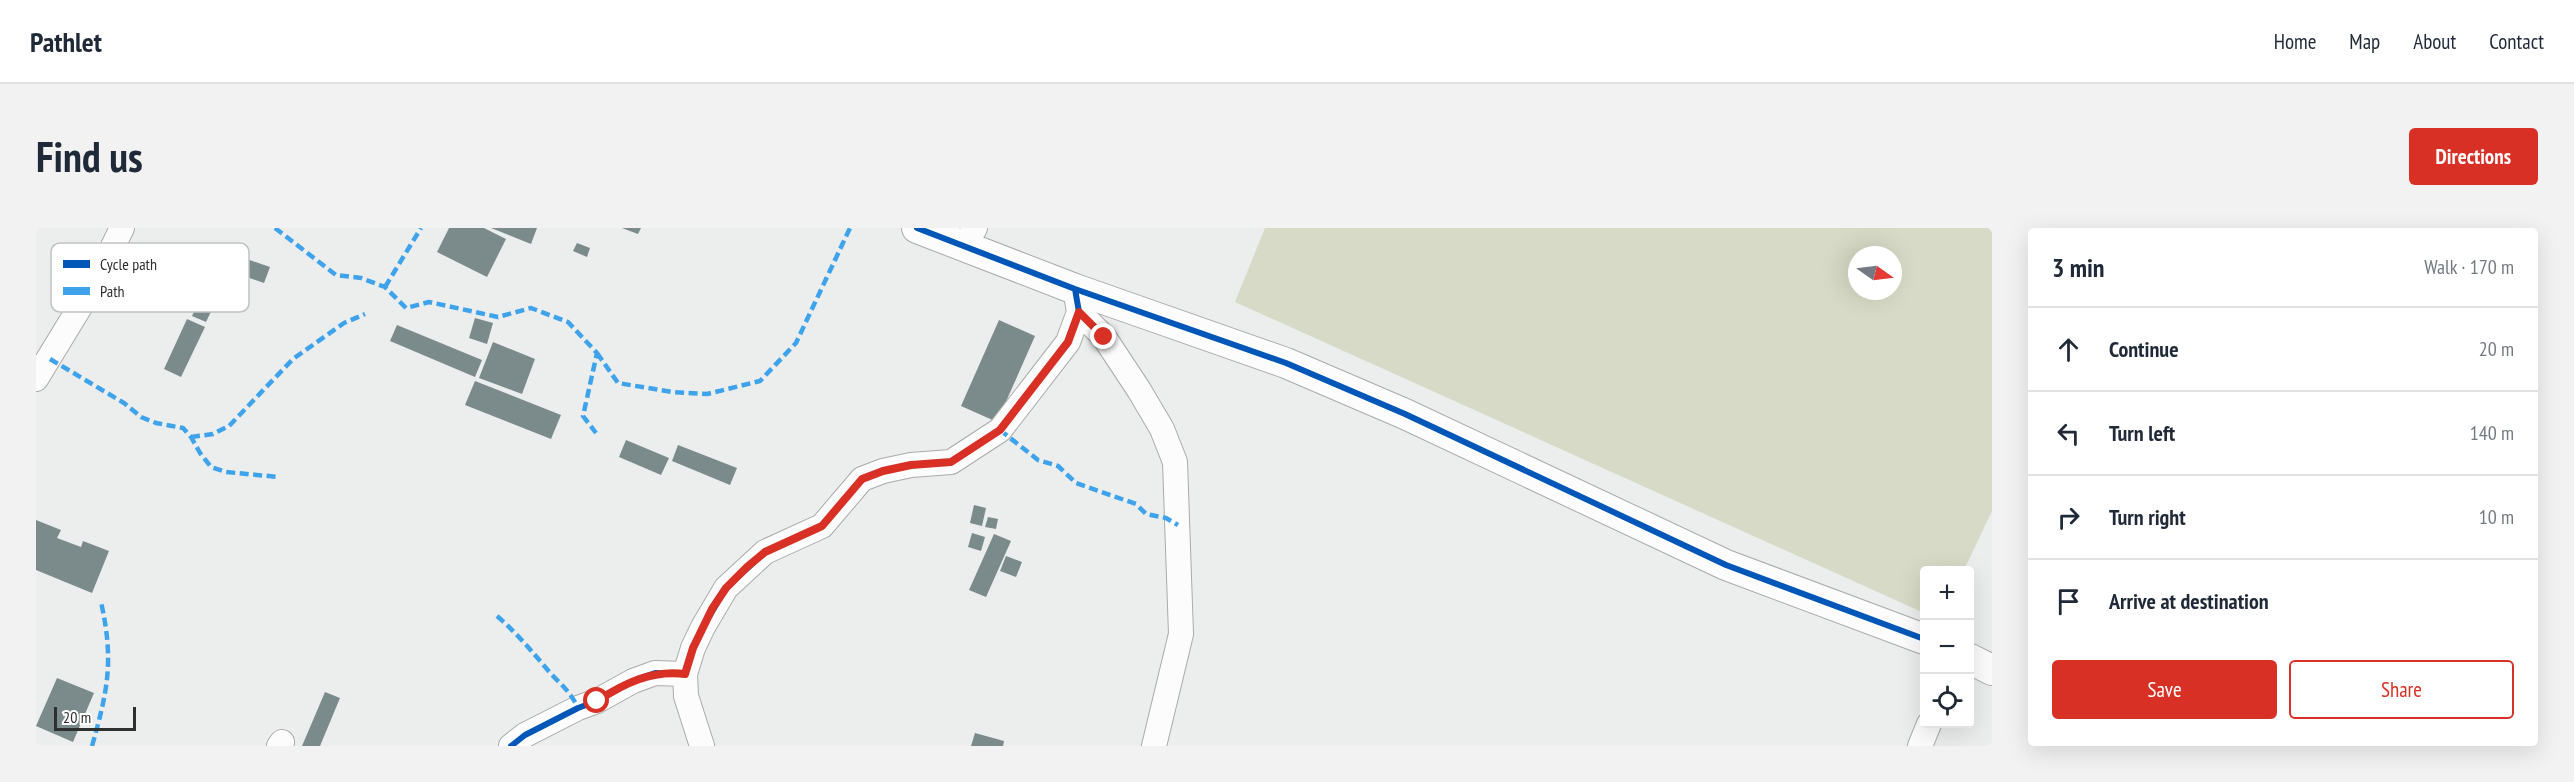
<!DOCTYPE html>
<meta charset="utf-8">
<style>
:root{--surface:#fff;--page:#f2f2f3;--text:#1f2937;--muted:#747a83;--line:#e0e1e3;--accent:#d93025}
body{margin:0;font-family:"PT Sans Narrow",sans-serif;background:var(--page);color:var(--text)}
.controls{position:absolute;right:18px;bottom:18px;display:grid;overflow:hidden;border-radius:6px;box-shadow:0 6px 24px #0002}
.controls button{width:54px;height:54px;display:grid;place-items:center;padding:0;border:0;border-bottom:2px solid var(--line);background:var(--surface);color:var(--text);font:30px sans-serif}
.compass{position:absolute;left:1812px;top:18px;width:54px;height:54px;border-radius:50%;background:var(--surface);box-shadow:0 6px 24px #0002;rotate:104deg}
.scale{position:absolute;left:18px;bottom:15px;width:82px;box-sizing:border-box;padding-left:6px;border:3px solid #2e302f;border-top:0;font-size:16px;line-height:21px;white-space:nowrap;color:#2e302f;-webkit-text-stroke:4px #fff;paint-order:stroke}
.stop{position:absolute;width:18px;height:18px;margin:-14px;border:4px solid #d93025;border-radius:50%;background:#fff}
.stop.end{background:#d93025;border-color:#fff;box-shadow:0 2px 6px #0008}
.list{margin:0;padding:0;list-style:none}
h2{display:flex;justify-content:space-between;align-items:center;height:78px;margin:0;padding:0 24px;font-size:26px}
h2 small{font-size:20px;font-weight:400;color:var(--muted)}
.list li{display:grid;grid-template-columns:39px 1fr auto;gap:18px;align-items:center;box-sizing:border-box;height:84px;padding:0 24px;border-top:2px solid var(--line)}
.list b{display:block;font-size:22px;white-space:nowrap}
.list em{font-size:20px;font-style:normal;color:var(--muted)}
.actions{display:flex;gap:12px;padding:18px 24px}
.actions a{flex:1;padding:14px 0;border:2px solid var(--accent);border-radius:6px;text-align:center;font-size:21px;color:var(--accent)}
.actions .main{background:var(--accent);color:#fff}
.icon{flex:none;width:33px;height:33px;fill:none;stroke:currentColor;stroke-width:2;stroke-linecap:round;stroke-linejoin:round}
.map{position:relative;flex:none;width:1956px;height:518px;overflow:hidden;border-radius:6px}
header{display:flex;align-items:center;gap:36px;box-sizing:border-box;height:84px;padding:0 30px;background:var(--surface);border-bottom:2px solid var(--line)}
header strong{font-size:28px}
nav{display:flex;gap:33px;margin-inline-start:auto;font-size:21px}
.intro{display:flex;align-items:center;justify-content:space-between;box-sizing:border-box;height:144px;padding:0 36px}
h1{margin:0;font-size:42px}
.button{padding:15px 27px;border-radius:6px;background:var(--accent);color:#fff;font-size:21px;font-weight:700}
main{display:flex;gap:36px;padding:0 36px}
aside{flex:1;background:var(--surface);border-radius:6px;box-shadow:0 6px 24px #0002}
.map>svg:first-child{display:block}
.green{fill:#d6dac6;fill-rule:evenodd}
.building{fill:#7b8a8b}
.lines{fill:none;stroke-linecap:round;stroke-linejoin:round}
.minor-casing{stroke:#a9abaa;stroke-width:26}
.tertiary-casing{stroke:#a9abaa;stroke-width:32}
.minor{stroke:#fcfcfc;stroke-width:24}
.tertiary{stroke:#fcfcfc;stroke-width:30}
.quiet{stroke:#3ea3eb;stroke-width:4.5;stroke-dasharray:9 4.5;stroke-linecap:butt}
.cycleway-casing{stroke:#fff;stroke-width:10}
.cycleway{stroke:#0057b8;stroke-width:6}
.route{stroke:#d93025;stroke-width:8}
.key{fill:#fff;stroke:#c0c1c1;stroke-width:1.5}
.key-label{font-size:16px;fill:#2e302f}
</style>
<header>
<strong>Pathlet</strong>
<nav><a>Home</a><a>Map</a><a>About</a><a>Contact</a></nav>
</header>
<div class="intro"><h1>Find us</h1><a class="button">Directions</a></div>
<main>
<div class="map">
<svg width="1956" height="518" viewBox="0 0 1956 518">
<rect width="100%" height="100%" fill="#eceded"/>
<path class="green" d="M1229,0H1956V283L1928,342L1888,343V385L1199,74ZM1821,27H1857V63H1821Z"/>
<path class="building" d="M413,0H448L470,11L451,49L401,24Z
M455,0H501L495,16Z
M586,0H605L602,6Z
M541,15L554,20L551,29L537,23Z
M202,28L234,39L228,55L196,44Z
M179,37L194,44L170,94L156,88Z
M439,90L457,95L451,116L433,110Z
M151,91L169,99L145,149L128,141Z
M963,92L999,108L961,194L925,178Z
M361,97L446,132L439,149L354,113Z
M457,114L499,131L486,166L443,150Z
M439,153L525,187L515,211L429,177Z
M590,212L633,230L625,247L583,229Z
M642,217L701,240L694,257L636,233Z
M938,277L950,280L946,298L934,295Z
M952,289L962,291L960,301L949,299Z
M0,292L25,302L21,310L45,319L47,313L73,323L56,365L0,342Z
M936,305L949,309L945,323L932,319Z
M958,306L975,313L950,369L933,362Z
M970,328L986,334L980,349L964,343Z
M21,450L58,465L37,514L0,498Z
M289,464L304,470L284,518H266Z
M939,505L968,513L967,518H935Z"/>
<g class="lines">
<g class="minor-casing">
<path id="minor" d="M927,19L939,0
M1043,84L1068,109L1103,162L1126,201L1139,234L1145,406L1118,518
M0,151L61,51L86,0
M649,446L650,468L666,518
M243,518L246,514
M475,518L489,507L542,480L561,473L597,453L619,445L649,446L657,420L667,399L690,360L729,324L786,298L826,251L847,243L875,237L915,234L964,202L1032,114L1043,84L1039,61
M1884,518L1893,496"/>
</g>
<g class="tertiary-casing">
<path id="tertiary" d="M881,0L1039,61L1250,135L1369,186L1690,337L1888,411
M1934,431L1956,442"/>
</g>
<use href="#minor" class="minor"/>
<use href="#tertiary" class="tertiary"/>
<path class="quiet" d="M239,0L300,47L325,50L349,59L370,80L393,74L462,89L495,80L532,94L561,125L547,188L560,205
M349,59L385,0
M561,125L582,155L636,164L671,166L724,153L760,115L814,0
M14,131L88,175L105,189L120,195L147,200L155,209L164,225L175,239L190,244L243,249
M964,202L1002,232L1022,238L1040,255L1100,276L1110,286L1130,290L1142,297
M155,209L177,206L193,198L257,131L308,95L329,86
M461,388C482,406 498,426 516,447C527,458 535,465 542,480
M56,518C72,462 78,432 65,374"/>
<g class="cycleway-casing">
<path id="cycleway" d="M881,0L1039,61L1250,135L1369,186L1690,337L1888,411
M475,518L489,507L542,480L561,473L597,453L619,445L649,446L657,420L667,399L690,360L729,324L786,298L826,251L847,243L875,237L915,234L964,202L1032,114L1043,84L1039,61"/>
</g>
<use href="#cycleway" class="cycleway"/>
</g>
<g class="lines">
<path class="route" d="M561,473C589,455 615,442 649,446L657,420L676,381L690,360L711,339L729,324L786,298L826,251L847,243L875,237L915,234L964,202L1032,114L1043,84L1068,109"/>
</g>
<rect x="15" y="15" width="198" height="69" rx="9" class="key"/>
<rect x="27" y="32" width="27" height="8" fill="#0057b8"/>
<rect x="27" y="59" width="27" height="8" fill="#3ea3eb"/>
<g class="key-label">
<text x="64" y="42">Cycle path</text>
<text x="64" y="69">Path</text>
</g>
</svg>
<div class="controls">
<button>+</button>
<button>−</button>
<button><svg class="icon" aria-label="locate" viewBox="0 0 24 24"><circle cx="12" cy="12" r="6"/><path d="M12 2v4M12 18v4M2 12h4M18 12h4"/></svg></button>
</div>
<svg class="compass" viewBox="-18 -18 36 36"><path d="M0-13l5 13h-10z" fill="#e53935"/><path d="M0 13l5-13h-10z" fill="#747a83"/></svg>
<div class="scale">20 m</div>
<div class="stop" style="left:561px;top:473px"></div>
<div class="stop end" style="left:1068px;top:109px"></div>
</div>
<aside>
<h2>3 min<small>Walk · 170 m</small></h2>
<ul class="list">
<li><svg class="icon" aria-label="ahead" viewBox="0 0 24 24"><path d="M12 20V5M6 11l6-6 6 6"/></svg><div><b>Continue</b></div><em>20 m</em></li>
<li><svg class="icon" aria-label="left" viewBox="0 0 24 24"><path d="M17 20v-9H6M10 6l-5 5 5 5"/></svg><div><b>Turn left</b></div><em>140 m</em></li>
<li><svg class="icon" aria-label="right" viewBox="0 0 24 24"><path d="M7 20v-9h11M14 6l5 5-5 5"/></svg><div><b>Turn right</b></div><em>10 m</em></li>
<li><svg class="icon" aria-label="arrive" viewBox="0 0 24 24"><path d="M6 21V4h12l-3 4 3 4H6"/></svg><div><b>Arrive at destination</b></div></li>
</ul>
<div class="actions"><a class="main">Save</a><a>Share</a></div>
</aside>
</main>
